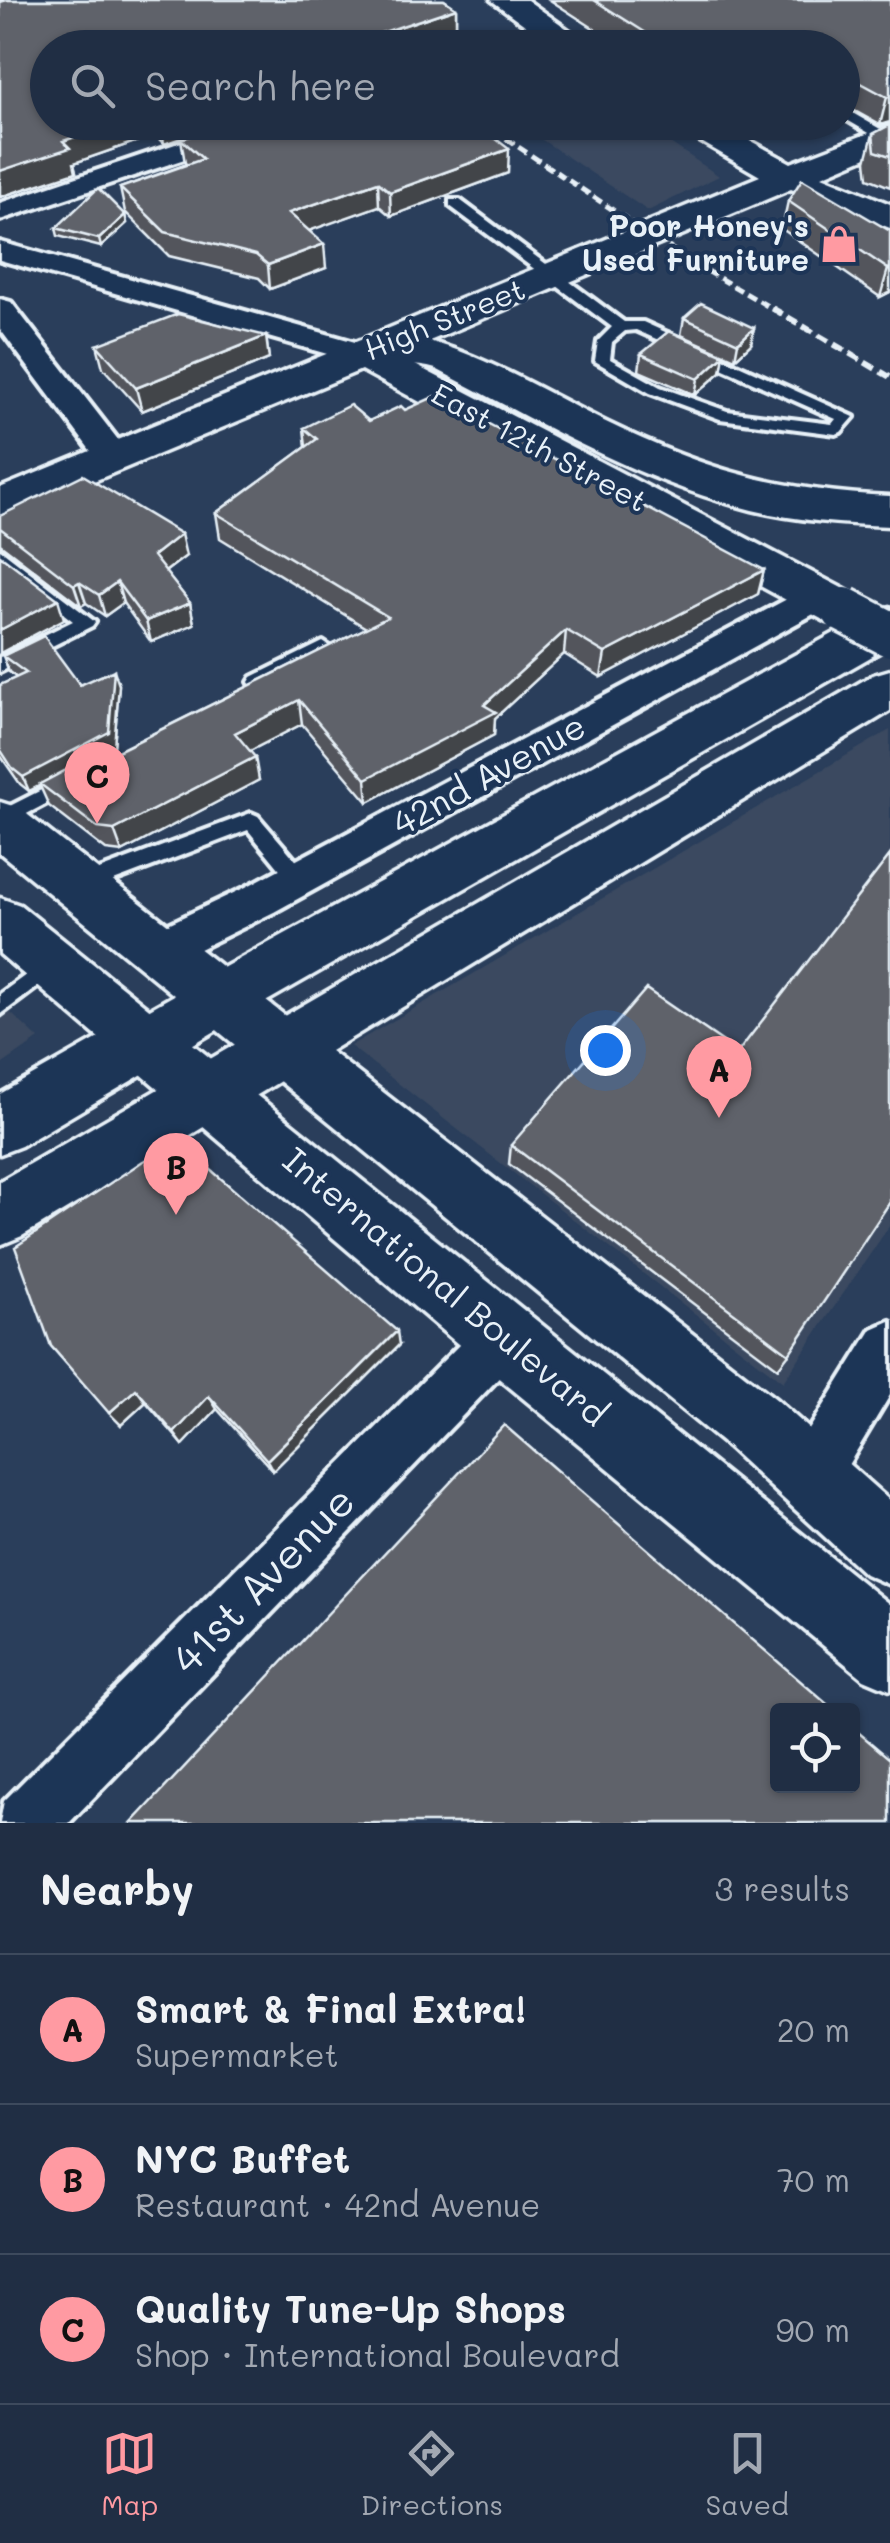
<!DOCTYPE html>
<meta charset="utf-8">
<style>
:root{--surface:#202e44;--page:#2d3a4f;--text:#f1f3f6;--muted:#a2a8b2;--line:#3d4a5d;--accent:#ff9aa2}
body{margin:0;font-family:Mali,sans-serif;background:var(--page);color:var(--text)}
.controls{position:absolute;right:30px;bottom:30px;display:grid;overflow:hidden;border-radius:10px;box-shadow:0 2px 8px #0004}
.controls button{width:90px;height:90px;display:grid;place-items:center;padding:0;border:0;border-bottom:2px solid var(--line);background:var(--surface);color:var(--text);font:50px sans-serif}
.you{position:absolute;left:605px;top:1050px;width:35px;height:35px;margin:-25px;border:8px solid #fff;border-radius:50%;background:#1a73e8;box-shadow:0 0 0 15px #1a73e833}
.badge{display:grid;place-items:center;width:65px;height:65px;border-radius:50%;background:var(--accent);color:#111;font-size:32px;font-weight:700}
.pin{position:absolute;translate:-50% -82px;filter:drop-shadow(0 2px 5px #0008)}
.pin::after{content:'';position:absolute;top:52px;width:35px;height:30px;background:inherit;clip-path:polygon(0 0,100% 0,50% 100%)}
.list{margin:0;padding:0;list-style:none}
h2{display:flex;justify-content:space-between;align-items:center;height:130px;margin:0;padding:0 40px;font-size:42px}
h2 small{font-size:32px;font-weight:400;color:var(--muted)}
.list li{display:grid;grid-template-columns:65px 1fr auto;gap:30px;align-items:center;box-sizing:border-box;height:150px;padding:0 40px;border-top:2px solid var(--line)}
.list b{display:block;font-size:38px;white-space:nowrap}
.list p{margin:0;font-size:32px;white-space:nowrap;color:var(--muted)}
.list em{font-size:32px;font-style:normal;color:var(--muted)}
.icon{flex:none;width:55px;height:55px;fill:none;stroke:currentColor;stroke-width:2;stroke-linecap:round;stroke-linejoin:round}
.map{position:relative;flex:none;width:890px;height:1823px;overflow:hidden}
.search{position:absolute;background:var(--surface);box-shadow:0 2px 8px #0004;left:30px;right:30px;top:30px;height:110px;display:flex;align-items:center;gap:25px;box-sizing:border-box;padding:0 35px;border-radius:55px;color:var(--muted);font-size:38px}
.sheet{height:580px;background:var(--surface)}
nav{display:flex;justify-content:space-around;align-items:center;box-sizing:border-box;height:140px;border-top:2px solid var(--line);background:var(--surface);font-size:28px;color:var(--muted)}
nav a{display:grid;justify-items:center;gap:5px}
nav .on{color:var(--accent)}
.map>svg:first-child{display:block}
.built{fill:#3a4960}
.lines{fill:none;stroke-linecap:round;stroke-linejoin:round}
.lane-casing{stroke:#e8f1f8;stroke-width:8}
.street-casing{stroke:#e8f1f8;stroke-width:8}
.secondary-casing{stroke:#e8f1f8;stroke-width:7}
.primary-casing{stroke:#e8f1f8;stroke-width:7}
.highway-casing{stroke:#e8f1f8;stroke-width:7}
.lane{fill:#1d3557;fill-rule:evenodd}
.street{fill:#1d3557;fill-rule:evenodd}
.secondary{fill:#1d3557;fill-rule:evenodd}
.primary{fill:#1d3557;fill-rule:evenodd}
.highway{fill:#1d3557;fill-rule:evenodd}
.rail-far1{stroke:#e8f1f8;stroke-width:5;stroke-dasharray:10 5;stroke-linecap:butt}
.rail{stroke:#e8f1f8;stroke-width:6;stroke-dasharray:12 6;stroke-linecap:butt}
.secondary-bridge-casing{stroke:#e8f1f8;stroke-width:50;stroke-linecap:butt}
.secondary-bridge{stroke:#1d3557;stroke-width:44}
.wall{fill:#52545b;stroke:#e8f1f8;stroke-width:2.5}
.shaded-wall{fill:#42454a;stroke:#e8f1f8;stroke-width:2.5}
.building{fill:#5f626a;stroke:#e8f1f8;stroke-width:2.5}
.labels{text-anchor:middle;stroke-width:8;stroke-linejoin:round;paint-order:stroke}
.far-poi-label{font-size:30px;font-weight:bold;fill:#e8f1f8;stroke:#1d3557;text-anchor:end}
.far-street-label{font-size:30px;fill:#e8f1f8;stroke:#1d3557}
.street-label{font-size:35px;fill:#e8f1f8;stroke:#1d3557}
.near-street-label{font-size:42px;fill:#e8f1f8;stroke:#1d3557}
</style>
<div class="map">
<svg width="890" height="1823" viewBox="0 0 890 1823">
<rect width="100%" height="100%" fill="#2a3e5b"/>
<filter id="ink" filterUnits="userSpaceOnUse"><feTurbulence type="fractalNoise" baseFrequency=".01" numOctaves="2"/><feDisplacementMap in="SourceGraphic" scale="20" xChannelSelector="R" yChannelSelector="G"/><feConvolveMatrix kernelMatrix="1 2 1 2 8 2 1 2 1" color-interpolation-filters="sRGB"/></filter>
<g filter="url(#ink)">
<path class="built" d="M517,123H641L719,176L648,211Z
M890,730V1225L783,1382L350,1046Z
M0,1003L39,1039L0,1066Z"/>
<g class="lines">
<g class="lane-casing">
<path id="lane" d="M842,107L889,134L890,139L881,140L842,117Z
M450,200H460L624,322H643L854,417L841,432L836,434L720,419L650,393L595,361L598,341L612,327L450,206ZM636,330L836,419L832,424L727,411L660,387L610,359L612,342L625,331Z
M0,549L95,622L92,626L0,672V657L73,621L0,564Z
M323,642L332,648L329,653L264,687H252L249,682L252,677Z
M69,776L78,783L76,788L0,828V811Z
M251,813L258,816L306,872L309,878L306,884H292L248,830L82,893L75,891L72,885L75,879Z
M53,955L60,958L63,964L60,970L0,1015V994Z"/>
</g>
<g class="street-casing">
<path id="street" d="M550,22L559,24L562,29L559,34L519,48H481L484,43Z
M241,122H282L278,128L0,220V203Z
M0,242L373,347L378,354L373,361L362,364L0,260Z
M0,299L11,302L126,450L131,458L126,466L114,469L102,466L0,329Z
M817,583L830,587L835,596L830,605L274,912L173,962L158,967L143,962L136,949L143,936L244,888Z
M502,1312L520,1320L528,1338L520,1356L69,1823H0L4,1801L484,1320Z
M890,1321V1395L830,1495L811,1503L792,1495L784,1476L792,1457L872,1329Z"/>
</g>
<g class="secondary-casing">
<path id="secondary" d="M491,0H527L594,48H556Z
M674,122H716L791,163L890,125V147L822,176L890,204V228L791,189L396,355L861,598L868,610L861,622L844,627L827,622L361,370L0,520V488L760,176L679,129Z
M219,974L239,981L248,999L239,1017L21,1146L0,1154V1094L199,981Z
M281,1023L302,1030L310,1049L302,1068L22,1236L0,1245V1181L260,1030Z"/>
</g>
<g class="primary-casing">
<path id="primary" d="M0,802L19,808L777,1400L890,1501V1585L865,1574L729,1448L0,853Z
M0,898L20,905L890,1605V1690L864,1679L478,1361L0,954Z"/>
</g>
<g class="highway-casing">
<path id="highway" d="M421,339C488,356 548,394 610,424C707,471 782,491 890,496V526C844,524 797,521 752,510C639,481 538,422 436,369C407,360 377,370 348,363L342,354L348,345Z
M890,607V646L239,1017L219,1024L199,1017L190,999L199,981L873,612Z
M890,670V711L302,1068L281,1075L260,1068L252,1049L260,1030L873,675Z"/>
</g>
<use href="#lane" class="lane"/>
<use href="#street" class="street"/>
<use href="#secondary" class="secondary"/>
<use href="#primary" class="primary"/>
<use href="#highway" class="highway"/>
<path class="rail-far1" d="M481,122L685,258L776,311"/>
<path class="rail" d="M772,308L890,377"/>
<g class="secondary-bridge-casing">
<path id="secondary-bridge" d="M844,610L890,634"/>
</g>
<use href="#secondary-bridge" class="secondary-bridge"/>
</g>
<path class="wall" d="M0,0H444L456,8V31L408,48H48V122H228L164,144L155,135L74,163L76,172L0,197Z
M550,0H890V122L880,125L844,105L842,109V48H624Z
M793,122H834L811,131Z
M890,125V187L868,178L866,161L873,134Z
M181,139L508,173L391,216L379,206L309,230L326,268L270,289L259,278L169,256L125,212L120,188L187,164L185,163Z
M788,201L890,231V292L880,297L782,229Z
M125,215L127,223L101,247L58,236L56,228Z
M684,318L751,344L735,359L681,335Z
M266,336L269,359L142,411L103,368L97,345Z
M641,354L721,372L695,395L639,371Z
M405,410L764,570L758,594L601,677L564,654L495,718L494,735L368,802L302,724L250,751L259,780L122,852L106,850L49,806L40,786L29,791L20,784L0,755V685L17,678L9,672L3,656L80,685H119L114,747L105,752L107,756L366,628L220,538L216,513L306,447L304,428L369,421Z
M0,516L186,556L165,572L190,603L194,624L151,642L123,603L105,616L86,603L81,606L0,544Z
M738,1052L789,1354L778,1368L509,1164L511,1145Z
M399,1345L273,1471L217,1409L183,1445L146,1402L121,1425L51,1346Z"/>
<path class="shaded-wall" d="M456,8V31L408,48H364L363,39Z
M887,97H890V122L880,125Z
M119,122H153L155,135L74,163L76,172L0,197V171L63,141Z
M161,122H228L164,144Z
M813,122H834L811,131Z
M509,149L508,173L391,216L390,192Z
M378,182L379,206L292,237L289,213Z
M125,215L127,223L101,247L99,239Z
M324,244L326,268L270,289L268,265Z
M890,268V292L880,297L888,269Z
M754,328L751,344L735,359L738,343Z
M266,336L269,359L142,411L136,388Z
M724,355L721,372L695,395L698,379Z
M181,534L186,556L158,577L153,556Z
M764,570L758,594L601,677L605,653Z
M79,582L86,603L81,606L74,585Z
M117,582L123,603L105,616L99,595Z
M58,599L64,619L0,653V630Z
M190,603L194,624L151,642L146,621Z
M566,630L564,654L495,718L494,735L368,802L366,779L484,705Z
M114,670L119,685L114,747L105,752L112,773L104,758V752L29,791L23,777Z
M299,700L302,724L240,756L235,733Z
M255,757L259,780L122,852L114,830Z
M397,1331L399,1345L273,1471L267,1460Z
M136,1389L146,1402L121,1425L109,1413Z
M209,1396L217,1409L183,1445L174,1433Z"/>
<path class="building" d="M7,0H444L456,8L363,39L375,48H48V122H119L63,141L70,148L0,171V2Z
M594,0H890V97H887L848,76L846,93L842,94V48H670Z
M232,122H474L509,149L390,192L378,182L289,213L324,244L268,265L256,255L165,232L120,188L203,159L181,139Z
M890,125V156L875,151L873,134Z
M802,179L890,231V268L888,269L788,201Z
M98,188L125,215L99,239L56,228Z
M701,303L754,328L738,343L684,318Z
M178,314L266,336L136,388L97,345Z
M669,331L724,355L698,379L641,354Z
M436,396L764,570L605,653L566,630L484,705L496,712L366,779L299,700L235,733L255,757L114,830L98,828L40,784L104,750V758L388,617L216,513L317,439L304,428L350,405L369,421L401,406L405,410Z
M83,475L181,534L153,556L190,603L146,621L117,582L99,595L79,582L74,585L0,528V516Z
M0,555L58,599L0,630Z
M44,636L80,685L114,670L109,732L23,777L13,769L0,749V685L26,673L3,656Z
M890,855V1202L789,1354L511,1145L646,989L738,1052Z
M160,1154L195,1156L397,1331L267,1460L209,1396L174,1433L136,1389L109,1413L51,1346L15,1247L143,1161Z
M504,1425L834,1710H778V1786H852V1727L890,1759V1823H132Z"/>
</g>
<defs>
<g id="shop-bare" transform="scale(3)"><path d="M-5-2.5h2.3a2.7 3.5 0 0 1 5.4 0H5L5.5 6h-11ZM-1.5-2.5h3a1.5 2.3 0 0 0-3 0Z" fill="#ff9aa2" stroke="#1d3557" stroke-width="2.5" paint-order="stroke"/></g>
</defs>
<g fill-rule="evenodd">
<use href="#shop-bare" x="839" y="244"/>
</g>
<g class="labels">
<g class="far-poi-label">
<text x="809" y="237">Poor Honey's<tspan x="809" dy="34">Used Furniture</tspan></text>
</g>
<g class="far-street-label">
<text transform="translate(445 320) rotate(-22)" y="10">High Street</text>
<text transform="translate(539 448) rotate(28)" y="10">East 12th Street</text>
</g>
<g class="street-label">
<text transform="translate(489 775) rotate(-29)" y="12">42nd Avenue</text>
<text transform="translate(445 1287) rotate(40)" y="12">International Boulevard</text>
</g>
<g class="near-street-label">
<text transform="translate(263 1580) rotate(-46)" y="15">41st Avenue</text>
</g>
</g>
</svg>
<div class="controls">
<button><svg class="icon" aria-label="locate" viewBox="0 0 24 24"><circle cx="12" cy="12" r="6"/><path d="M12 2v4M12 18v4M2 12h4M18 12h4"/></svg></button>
</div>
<div class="you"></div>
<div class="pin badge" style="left:719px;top:1118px">A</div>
<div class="pin badge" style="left:176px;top:1215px">B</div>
<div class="pin badge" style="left:97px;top:824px">C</div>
<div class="search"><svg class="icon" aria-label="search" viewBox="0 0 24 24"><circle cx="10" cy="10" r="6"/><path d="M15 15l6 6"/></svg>Search here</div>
</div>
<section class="sheet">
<h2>Nearby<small>3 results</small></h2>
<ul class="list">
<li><span class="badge">A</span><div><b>Smart &amp; Final Extra!</b><p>Supermarket</p></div><em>20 m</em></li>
<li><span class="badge">B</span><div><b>NYC Buffet</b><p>Restaurant · 42nd Avenue</p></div><em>70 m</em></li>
<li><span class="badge">C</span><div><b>Quality Tune-Up Shops</b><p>Shop · International Boulevard</p></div><em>90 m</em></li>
</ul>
</section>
<nav>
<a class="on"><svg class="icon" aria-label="map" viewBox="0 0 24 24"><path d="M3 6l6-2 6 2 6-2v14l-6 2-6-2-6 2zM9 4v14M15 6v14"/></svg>Map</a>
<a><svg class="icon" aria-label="directions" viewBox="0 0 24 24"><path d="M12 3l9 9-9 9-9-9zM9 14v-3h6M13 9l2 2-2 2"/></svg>Directions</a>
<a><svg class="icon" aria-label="saved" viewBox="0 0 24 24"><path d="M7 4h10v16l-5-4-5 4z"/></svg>Saved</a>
</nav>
